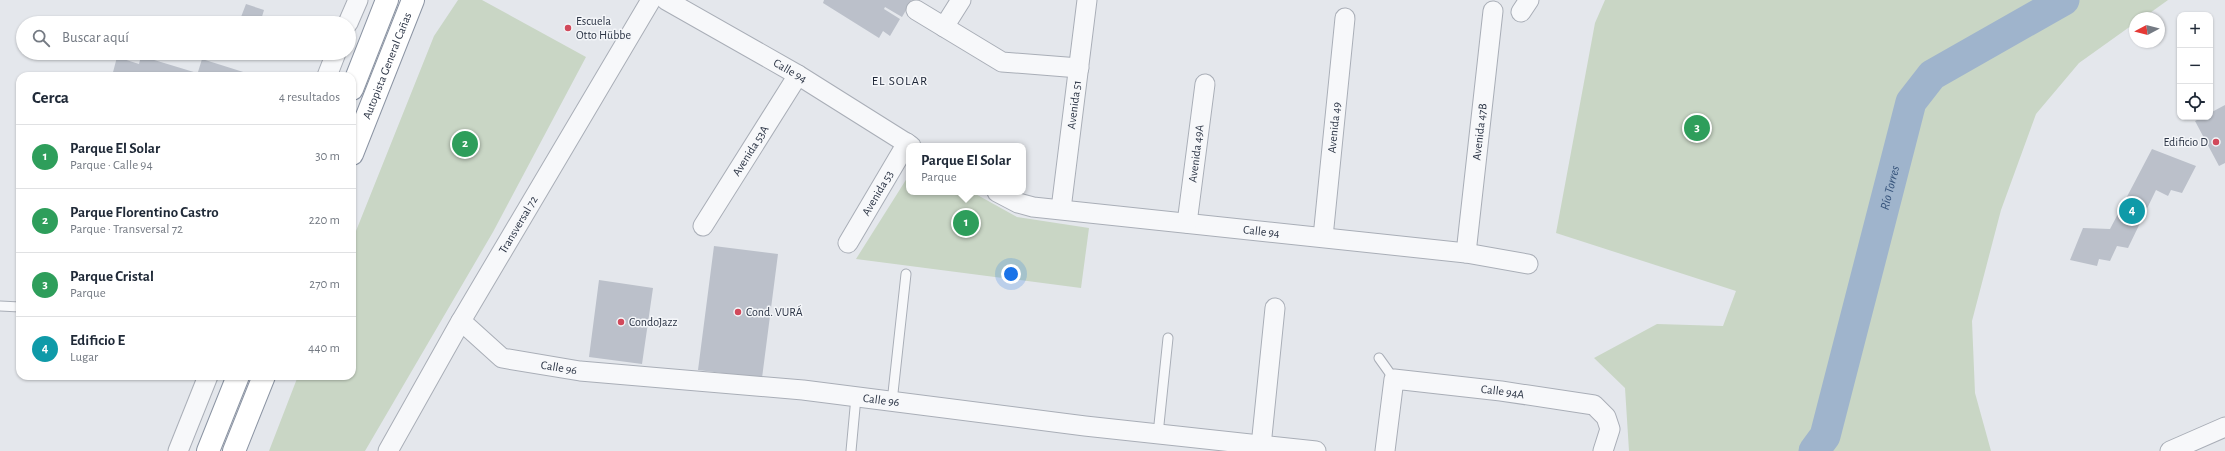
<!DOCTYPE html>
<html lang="es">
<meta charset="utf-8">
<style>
:root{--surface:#fff;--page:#f6f6f7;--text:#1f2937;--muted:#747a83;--line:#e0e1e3;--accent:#d1495b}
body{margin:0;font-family:"Alegreya Sans",sans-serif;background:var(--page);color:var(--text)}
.controls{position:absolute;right:12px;top:12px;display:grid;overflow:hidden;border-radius:8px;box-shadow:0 1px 3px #0004}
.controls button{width:36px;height:36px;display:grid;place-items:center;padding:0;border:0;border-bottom:1px solid var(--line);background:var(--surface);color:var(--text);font:20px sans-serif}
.compass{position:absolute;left:2129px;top:12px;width:36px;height:36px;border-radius:50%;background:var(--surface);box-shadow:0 1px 3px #0004;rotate:263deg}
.you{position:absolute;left:1011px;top:274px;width:14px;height:14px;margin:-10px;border:3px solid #fff;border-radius:50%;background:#1a73e8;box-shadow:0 0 0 6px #1a73e833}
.badge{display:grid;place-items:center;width:26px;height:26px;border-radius:50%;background:var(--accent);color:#fff;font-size:13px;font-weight:700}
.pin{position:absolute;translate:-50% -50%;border:2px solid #fff;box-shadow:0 1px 4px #0006}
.popup{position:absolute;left:906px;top:143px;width:120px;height:52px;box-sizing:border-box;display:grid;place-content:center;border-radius:8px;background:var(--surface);filter:drop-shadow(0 1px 3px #0005);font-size:13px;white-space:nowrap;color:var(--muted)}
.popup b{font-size:15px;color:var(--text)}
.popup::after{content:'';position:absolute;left:50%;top:100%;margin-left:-8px;border:8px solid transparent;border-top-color:var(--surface)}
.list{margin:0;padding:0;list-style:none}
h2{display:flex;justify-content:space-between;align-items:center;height:52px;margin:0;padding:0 16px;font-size:17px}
h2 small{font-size:13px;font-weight:400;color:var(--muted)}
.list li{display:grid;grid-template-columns:26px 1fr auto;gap:12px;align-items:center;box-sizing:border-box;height:64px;padding:0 16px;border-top:1px solid var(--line)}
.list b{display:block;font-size:15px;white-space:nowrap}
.list p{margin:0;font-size:13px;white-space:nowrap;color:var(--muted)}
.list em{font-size:13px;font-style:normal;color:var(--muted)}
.icon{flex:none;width:22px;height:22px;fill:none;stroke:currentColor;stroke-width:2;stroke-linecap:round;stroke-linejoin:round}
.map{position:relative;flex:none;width:2225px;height:451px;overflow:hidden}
.search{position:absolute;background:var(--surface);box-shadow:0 1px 3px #0004;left:16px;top:16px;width:340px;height:44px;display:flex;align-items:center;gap:10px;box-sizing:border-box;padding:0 14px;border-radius:22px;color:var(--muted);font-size:15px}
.panel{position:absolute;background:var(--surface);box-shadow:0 1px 3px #0004;left:16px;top:72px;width:340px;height:308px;border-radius:12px}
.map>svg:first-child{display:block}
.green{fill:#c9d6c5}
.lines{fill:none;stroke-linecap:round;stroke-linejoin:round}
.river{stroke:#9fb4cc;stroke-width:31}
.building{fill:#bbc0ca}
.service-casing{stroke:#a9aeb7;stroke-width:11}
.minor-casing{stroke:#a9aeb7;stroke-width:21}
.trunk-casing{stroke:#8b94a3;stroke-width:24}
.service{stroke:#f7f8fa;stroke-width:9}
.minor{stroke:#f7f8fa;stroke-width:19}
.trunk{stroke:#fff;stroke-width:22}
.poi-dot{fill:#d1495b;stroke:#f4f6f9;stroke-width:1.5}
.labels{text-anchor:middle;stroke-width:3;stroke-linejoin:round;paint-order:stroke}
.poi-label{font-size:12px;fill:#2b3445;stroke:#f4f6f9;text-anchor:start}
.street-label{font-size:12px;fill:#2b3445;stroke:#f4f6f9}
.neighbourhood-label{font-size:13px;letter-spacing:1px;fill:#1d2536;stroke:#f4f6f9}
.water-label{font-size:13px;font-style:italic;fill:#34527a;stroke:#f4f6f9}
</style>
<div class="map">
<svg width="2225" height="451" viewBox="0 0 2225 451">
<rect width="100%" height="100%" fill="#e4e7ec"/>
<path class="green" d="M458,0H482L586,57L493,232L365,451H269L298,376H352V241L434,36Z
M1605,0H2168L2143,18H2135V23L2079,63L2036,114L2001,210L1972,321L1975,393L1991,451H1629L1625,388L1594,358L1657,324L1723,326L1736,291L1556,233L1595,23Z
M909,175V192H972L1017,217L1089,228L1081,288L856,259Z"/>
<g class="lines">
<path class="river" id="s1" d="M1814,451L1825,436L1911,102L1932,75L2064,0"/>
</g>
<path class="building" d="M824,0H912L902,17L885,7L884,9L900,19L890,36L883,31L879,38L823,3Z
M246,4L264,10L261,20L263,21L262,23H234L237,16L241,17Z
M141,56L207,76H112L117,57L139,64Z
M202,59L256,76H213L198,72Z
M2225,105V163L2219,166L2195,121L2203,117H2210V113Z
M2152,149L2196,166L2182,193L2171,190L2168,196L2156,190L2128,248L2117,246L2110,261L2099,259L2097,266L2070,260L2083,228L2110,229Z
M714,246L778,254L762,378L698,370Z
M599,280L653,288L642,364L589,357Z"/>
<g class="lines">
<g class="service-casing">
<path id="service" d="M0,306L20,307
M1379,358L1394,379
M892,402L906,274
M1158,434L1168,338
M851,451L856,397"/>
</g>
<g class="minor-casing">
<g id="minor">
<path id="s2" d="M666,0L798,75L911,146"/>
<path d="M916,10L1002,62L1079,68"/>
<path d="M1521,12L1529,0"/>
<path d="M348,23L358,0"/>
<path d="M944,27L961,0"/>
<path d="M327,76L336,53"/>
<path id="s3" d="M997,192L1018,203L1033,207L1466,253L1528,264"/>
<path id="s4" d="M1061,209L1087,0"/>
<path id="s5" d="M1187,223L1205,84"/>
<path id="s6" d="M703,226L798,75"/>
<path id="s7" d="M1323,237L1345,18"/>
<path id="s8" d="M848,243L907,143"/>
<path id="s9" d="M1466,253L1493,11"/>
<path id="s10" d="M461,321L502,358L580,371L803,390L1085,426L1316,451"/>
<path d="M1261,446L1275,308"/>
<path d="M178,451L208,376"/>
<path id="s11" d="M388,451L461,321L651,0"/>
<path id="s12" d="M1385,451L1394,379L1501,391L1594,405L1606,417L1610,429L1603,451"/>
<path d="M2170,451L2225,427"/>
</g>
</g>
<g class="trunk-casing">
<g id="trunk">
<path d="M352,89L387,0"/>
<path id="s13" d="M352,154L413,0"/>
<path d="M208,451L238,376"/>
<path d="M234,451L264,376"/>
</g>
</g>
<use href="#service" class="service"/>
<use href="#minor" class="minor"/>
<use href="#trunk" class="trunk"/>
</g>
<g class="poi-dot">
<circle cx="568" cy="28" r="4"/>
<circle cx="2216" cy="142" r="4"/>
<circle cx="738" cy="312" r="4"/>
<circle cx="621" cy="322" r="4"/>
</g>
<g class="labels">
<g class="poi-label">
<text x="576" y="25">Escuela<tspan x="576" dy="14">Otto Hübbe</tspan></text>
<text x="2208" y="146" text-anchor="end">Edificio D</text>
<text x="746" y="316">Cond. VURÁ</text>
<text x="629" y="326">CondoJazz</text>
</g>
<g class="street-label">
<text dy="4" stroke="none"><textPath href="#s13" startOffset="95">Autopista General Cañas</textPath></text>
<text dy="4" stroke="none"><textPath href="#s2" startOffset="143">Calle 94</textPath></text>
<text dy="4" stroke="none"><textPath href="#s4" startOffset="105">Avenida 51</textPath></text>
<text dy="4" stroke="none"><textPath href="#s7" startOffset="110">Avenida 49</textPath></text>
<text dy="4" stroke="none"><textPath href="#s9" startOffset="122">Avenida 47B</textPath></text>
<text dy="4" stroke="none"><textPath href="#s6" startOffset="89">Avenida 53A</textPath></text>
<text dy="4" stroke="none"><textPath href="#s5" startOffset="70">Avenida 49A</textPath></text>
<text dy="4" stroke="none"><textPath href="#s8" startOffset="58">Avenida 53</textPath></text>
<text dy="4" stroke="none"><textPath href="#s11" startOffset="261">Transversal 72</textPath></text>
<text dy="4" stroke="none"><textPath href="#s3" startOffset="269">Calle 94</textPath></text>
<text dy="4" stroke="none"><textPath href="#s10" startOffset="113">Calle 96</textPath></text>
<text dy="4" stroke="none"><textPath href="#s12" startOffset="182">Calle 94A</textPath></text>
<text dy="4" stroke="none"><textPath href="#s10" startOffset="437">Calle 96</textPath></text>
</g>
<g class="neighbourhood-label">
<text x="900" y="85">EL SOLAR</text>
</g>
<g class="water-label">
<text dy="5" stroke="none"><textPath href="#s1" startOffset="275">Río Torres</textPath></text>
</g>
</g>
</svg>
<div class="controls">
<button>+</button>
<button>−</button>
<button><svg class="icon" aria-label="locate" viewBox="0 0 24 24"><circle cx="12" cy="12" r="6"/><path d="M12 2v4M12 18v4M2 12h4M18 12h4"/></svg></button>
</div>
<svg class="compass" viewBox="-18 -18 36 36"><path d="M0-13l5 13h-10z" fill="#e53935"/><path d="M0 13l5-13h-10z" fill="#747a83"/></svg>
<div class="you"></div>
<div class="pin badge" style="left:966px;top:223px;background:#2e9e5b">1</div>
<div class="popup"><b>Parque El Solar</b>Parque</div>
<div class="pin badge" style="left:465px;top:144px;background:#2e9e5b">2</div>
<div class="pin badge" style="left:1697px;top:128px;background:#2e9e5b">3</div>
<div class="pin badge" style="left:2132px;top:211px;background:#0f9aa8">4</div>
<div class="search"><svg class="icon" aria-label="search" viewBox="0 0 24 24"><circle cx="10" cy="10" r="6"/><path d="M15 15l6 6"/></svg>Buscar aquí</div>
<section class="panel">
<h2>Cerca<small>4 resultados</small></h2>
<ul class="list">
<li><span class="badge" style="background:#2e9e5b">1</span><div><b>Parque El Solar</b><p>Parque · Calle 94</p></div><em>30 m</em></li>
<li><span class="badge" style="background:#2e9e5b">2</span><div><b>Parque Florentino Castro</b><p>Parque · Transversal 72</p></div><em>220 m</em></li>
<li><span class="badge" style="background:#2e9e5b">3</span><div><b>Parque Cristal</b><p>Parque</p></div><em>270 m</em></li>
<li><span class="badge" style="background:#0f9aa8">4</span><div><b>Edificio E</b><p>Lugar</p></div><em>440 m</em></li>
</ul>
</section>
</div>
